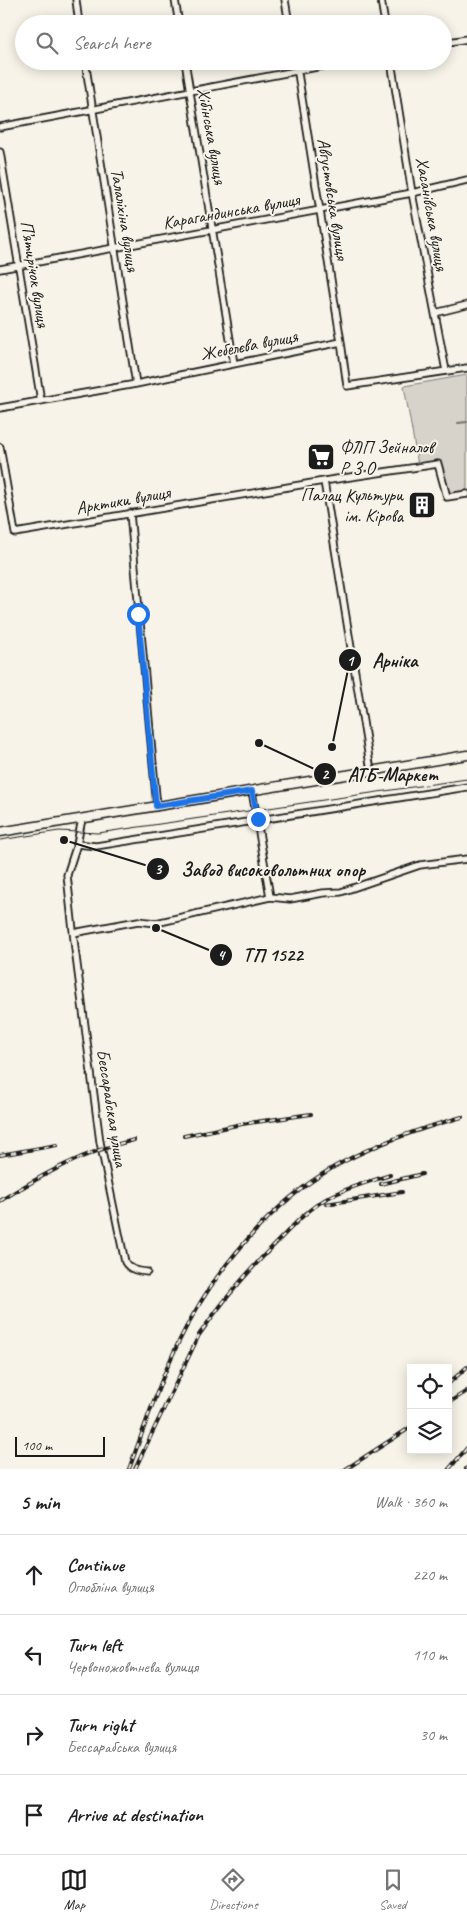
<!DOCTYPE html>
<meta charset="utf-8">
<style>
:root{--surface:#fff;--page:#f2f2f2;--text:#202124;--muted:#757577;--line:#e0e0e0;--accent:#1c1c1c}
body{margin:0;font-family:Caveat,sans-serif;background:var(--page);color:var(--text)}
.controls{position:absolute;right:15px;bottom:15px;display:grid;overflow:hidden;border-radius:0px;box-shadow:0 2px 12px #0003}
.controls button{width:45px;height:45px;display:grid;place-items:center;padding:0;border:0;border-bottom:1px solid var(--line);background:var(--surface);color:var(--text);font:25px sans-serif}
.scale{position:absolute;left:15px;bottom:12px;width:90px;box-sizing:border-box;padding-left:5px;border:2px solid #1c1c1c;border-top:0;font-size:14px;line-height:18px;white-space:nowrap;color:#1c1c1c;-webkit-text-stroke:4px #f7f3e8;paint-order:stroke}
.stop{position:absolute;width:15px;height:15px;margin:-11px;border:4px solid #1a73e8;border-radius:50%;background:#fff}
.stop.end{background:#1a73e8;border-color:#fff;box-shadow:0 1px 5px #0008}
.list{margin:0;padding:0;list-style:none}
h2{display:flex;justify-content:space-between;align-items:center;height:65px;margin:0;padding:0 20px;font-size:21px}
h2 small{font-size:16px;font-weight:400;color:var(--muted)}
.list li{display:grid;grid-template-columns:32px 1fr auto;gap:15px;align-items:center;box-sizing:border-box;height:80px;padding:0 20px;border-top:1px solid var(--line)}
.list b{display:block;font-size:19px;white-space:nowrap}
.list p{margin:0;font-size:16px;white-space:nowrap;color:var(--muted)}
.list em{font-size:16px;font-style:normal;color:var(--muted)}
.icon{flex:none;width:28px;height:28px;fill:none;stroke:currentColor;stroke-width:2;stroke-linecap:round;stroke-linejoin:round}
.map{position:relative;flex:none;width:467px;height:1469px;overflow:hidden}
.search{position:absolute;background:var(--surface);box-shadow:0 2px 12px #0003;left:15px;right:15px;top:15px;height:55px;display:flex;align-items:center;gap:12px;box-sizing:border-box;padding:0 18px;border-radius:28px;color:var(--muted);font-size:19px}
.sheet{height:385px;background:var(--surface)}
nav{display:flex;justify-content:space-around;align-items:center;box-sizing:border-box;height:70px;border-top:1px solid var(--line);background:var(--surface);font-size:14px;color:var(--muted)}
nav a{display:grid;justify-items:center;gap:2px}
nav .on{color:var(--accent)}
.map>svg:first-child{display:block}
.green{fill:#d7d3cb;stroke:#7a7874}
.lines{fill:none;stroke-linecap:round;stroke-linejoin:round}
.stream{stroke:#72716c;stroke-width:2}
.street-casing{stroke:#1c1c1c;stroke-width:9}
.secondary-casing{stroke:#1c1c1c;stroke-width:11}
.street{stroke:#f7f3e8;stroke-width:5.5}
.secondary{stroke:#f7f3e8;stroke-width:8}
.tram{stroke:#1c1c1c;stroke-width:1}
.rail-casing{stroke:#1c1c1c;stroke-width:4}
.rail{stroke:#f7f3e8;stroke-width:2;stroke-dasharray:5.5;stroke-linecap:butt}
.route{stroke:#1a73e8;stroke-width:6}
.labels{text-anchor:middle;stroke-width:4;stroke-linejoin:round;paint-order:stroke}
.street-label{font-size:18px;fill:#1c1c1c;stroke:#f7f3e8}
.poi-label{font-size:18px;fill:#1c1c1c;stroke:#f7f3e8;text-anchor:start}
.leader{fill:none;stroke:#1c1c1c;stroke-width:2}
.callout-dot{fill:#1c1c1c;stroke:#f7f3e8;stroke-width:2}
.mark-label{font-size:15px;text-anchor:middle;font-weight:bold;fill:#fff}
.callout-label{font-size:19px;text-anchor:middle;font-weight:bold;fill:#1c1c1c;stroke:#f7f3e8;stroke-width:4;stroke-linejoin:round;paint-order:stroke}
</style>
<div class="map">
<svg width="467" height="1469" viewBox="0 0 467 1469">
<rect width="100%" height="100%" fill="#f7f3e8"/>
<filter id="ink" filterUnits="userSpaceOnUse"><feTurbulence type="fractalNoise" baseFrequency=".02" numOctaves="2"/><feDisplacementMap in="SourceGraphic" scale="10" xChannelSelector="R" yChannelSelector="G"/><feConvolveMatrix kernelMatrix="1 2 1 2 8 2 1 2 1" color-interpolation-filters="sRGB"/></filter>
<g filter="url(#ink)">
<path class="green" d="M467,375V493L448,495L439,462L418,465L404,386Z"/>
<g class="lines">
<path class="stream" d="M458,423L467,422"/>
<g class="street-casing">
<path id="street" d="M76,0L79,24
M175,0L179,24
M285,0L289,24
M381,0L385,24
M443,43L467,39
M85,61L136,384
M185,61L234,364
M296,61L341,342
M391,61L412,193L446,371
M0,127L349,61
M0,152L41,401
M0,269L412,193L467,180
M435,313L467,305
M0,408L136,384L341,342L347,386L467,368
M0,447L15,533L330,480L438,464L447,497L467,494
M324,481L371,771
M130,513L157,807
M252,791L270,897L290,899L323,893L341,892L420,865L467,859
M82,819L77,844L67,875L75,949L100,1142L125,1262C130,1270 138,1271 147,1272
M77,844L96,846L467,787
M73,933L138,921L156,923L270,897"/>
</g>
<g class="secondary-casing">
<path id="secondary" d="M0,832L467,755"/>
</g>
<use href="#street" class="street"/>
<use href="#secondary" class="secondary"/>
<path class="tram" d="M0,840L59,831L98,833L467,779"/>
<g class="rail-casing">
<path id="rail" d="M184,1136L242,1124L311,1114
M0,1155L57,1145
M381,1184L422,1174
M0,1201C42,1175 85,1151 134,1140
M326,1204L402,1192
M448,1384L467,1367
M448,1403L467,1391
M129,1469C148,1418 165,1363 193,1315C227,1255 283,1193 345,1161C383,1141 422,1128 462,1117
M135,1469L199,1335C223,1300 250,1269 280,1239C294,1225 308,1209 326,1199C345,1188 369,1182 390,1175
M346,1469L411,1427
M449,1469L467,1448
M466,1469L467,1468"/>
</g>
<use href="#rail" class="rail"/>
</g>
</g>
<g class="lines" filter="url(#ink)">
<path class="route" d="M138,614L156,806L252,791L258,819"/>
</g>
<defs>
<g id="supermarket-square" transform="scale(1.4375)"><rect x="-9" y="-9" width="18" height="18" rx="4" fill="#1c1c1c" stroke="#f7f3e8"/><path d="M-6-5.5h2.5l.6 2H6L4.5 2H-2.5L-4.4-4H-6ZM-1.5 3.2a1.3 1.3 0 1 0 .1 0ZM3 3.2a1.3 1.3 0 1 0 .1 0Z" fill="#fff"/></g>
<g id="building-square" transform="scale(1.4375)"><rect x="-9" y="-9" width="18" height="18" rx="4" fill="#1c1c1c" stroke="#f7f3e8"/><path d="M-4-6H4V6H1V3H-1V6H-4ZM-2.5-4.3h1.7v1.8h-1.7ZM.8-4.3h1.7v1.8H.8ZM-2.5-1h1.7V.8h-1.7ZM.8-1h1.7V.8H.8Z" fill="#fff"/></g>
</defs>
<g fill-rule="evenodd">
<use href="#supermarket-square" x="321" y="457"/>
<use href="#building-square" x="422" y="505"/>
</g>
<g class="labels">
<g class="street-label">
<text transform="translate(212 136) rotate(80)" y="6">Хібінська вулиця</text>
<text transform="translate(333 199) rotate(81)" y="6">Августовська вулиця</text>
<text transform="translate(231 211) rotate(-10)" y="6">Карагандинська вулиця</text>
<text transform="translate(432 214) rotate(80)" y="6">Хасанівська вулиця</text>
<text transform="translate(125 220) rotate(81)" y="6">Талаліхіна вулиця</text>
<text transform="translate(35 274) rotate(81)" y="6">П’ятирічок вулиця</text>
<text transform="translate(249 345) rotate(-11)" y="6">Жебелєва вулиця</text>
<text transform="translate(123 500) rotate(-10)" y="6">Арктики вулиця</text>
<text transform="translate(112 1108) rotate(81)" y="6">Бессарабская улица</text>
</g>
<g class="poi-label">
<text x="340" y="453">ФЛП Зейналов<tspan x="340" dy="21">Р З О</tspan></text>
<text x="403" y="501" text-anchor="end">Палац Культури<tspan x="403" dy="21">ім. Кірова</tspan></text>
</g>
</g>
<path class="leader" d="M332 747L350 660M259 743L325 774M64 840L158 869M156 928L221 955"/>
<g class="callout-dot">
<circle cx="332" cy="747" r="5"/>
<circle cx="259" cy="743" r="5"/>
<circle cx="64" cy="840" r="5"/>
<circle cx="156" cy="928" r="5"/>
<circle cx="350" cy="660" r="12"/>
<circle cx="325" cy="774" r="12"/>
<circle cx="158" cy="869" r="12"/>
<circle cx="221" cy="955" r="12"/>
</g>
<g class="mark-label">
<text x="350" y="666">1</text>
<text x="325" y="779">2</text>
<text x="158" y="874">3</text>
<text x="221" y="960">4</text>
</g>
<g class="callout-label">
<text x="395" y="667">Арніка</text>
<text x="393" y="781">АТБ-Маркет</text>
<text x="273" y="876">Завод високовольтних опор</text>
<text x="273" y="961">ТП 1522</text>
</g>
</svg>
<div class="controls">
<button><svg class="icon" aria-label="locate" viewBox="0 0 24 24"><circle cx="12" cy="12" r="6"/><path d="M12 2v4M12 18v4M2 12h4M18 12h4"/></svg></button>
<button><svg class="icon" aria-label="layers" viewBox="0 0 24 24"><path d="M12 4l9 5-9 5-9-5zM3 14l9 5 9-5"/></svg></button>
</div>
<div class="scale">100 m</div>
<div class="stop" style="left:138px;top:614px"></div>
<div class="stop end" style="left:258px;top:819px"></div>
<div class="search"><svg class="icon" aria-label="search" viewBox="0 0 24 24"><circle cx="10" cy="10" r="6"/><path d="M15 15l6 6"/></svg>Search here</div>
</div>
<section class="sheet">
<h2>5 min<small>Walk · 360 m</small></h2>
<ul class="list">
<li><svg class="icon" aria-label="ahead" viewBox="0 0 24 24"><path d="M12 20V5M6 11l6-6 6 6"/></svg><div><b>Continue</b><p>Оглобліна вулиця</p></div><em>220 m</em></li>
<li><svg class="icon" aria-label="left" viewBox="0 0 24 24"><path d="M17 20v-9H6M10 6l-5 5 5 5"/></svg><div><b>Turn left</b><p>Червоножовтнева вулиця</p></div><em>110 m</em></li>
<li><svg class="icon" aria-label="right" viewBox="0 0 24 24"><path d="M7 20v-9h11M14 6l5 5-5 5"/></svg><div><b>Turn right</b><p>Бессарабська вулиця</p></div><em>30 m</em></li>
<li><svg class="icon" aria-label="arrive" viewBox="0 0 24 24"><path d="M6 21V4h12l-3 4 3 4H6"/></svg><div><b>Arrive at destination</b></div></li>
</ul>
</section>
<nav>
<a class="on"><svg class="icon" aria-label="map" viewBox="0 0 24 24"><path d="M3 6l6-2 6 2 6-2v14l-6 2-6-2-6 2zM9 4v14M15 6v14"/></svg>Map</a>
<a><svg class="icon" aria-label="directions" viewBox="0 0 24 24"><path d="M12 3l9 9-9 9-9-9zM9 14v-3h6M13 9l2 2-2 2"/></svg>Directions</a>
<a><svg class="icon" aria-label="saved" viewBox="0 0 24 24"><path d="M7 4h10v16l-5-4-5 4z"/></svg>Saved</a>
</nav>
